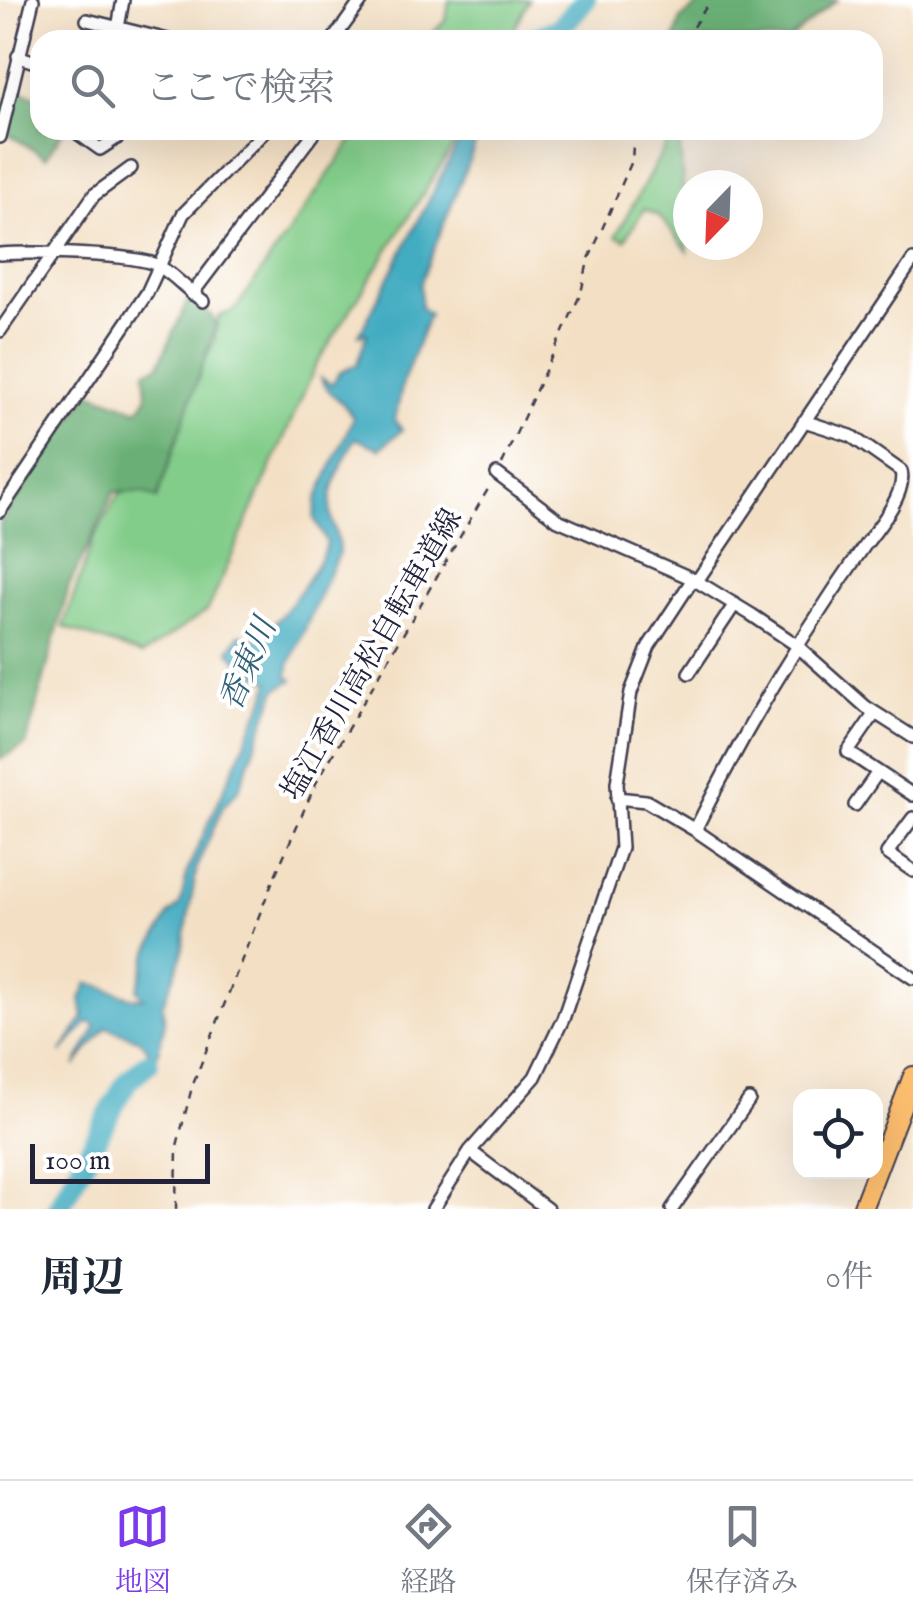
<!DOCTYPE html>
<html lang="ja">
<meta charset="utf-8">
<style>
:root{--surface:#fff;--page:#f2f2f3;--text:#1f2937;--muted:#747a83;--line:#e0e1e3;--accent:#7c3aed}
body{margin:0;font-family:"IM FELL English","Noto Serif JP",serif;background:var(--page);color:var(--text)}
.controls{position:absolute;right:30px;bottom:30px;display:grid;overflow:hidden;border-radius:20px;box-shadow:0 10px 40px #0002}
.controls button{width:90px;height:90px;display:grid;place-items:center;padding:0;border:0;border-bottom:2px solid var(--line);background:var(--surface);color:var(--text);font:50px sans-serif}
.compass{position:absolute;left:673px;top:170px;width:90px;height:90px;border-radius:50%;background:var(--surface);box-shadow:0 10px 40px #0002;rotate:203deg}
.scale{position:absolute;left:30px;bottom:25px;width:180px;box-sizing:border-box;padding-left:10px;border:5px solid #22223b;border-top:0;font-size:28px;line-height:35px;white-space:nowrap;color:#22223b;-webkit-text-stroke:8px #fff;paint-order:stroke}
.list{margin:0;padding:0;list-style:none}
h2{display:flex;justify-content:space-between;align-items:center;height:130px;margin:0;padding:0 40px;font-size:42px}
h2 small{font-size:32px;font-weight:400;color:var(--muted)}
.icon{flex:none;width:55px;height:55px;fill:none;stroke:currentColor;stroke-width:2;stroke-linecap:round;stroke-linejoin:round}
.map{position:relative;flex:none;width:913px;height:1209px;overflow:hidden}
.search{position:absolute;background:var(--surface);box-shadow:0 10px 40px #0002;left:30px;right:30px;top:30px;height:110px;display:flex;align-items:center;gap:25px;box-sizing:border-box;padding:0 35px;border-radius:30px;color:var(--muted);font-size:38px}
.sheet{height:270px;background:var(--surface)}
nav{display:flex;justify-content:space-around;align-items:center;box-sizing:border-box;height:140px;border-top:2px solid var(--line);background:var(--surface);font-size:28px;color:var(--muted)}
nav a{display:grid;justify-items:center;gap:5px}
nav .on{color:var(--accent)}
.map>svg:first-child{display:block}
.green{fill:#83cd8a;stroke:#527862;stroke-width:2.5}
.forest{fill:#6ab076;stroke:#466958;stroke-width:2.5}
.water{fill:#42acc1;stroke:#32677e;stroke-width:2.5}
.lines{fill:none;stroke-linecap:round;stroke-linejoin:round}
.river{stroke:#42acc1;stroke-width:22}
.street-casing{stroke:#413e4f;stroke-width:16}
.primary-casing{stroke:#413e4f;stroke-width:22}
.path{stroke:#413e4f;stroke-width:2.5;stroke-dasharray:8 8;stroke-linecap:butt}
.street{stroke:#fff;stroke-width:11}
.primary{stroke:#fbbd6e;stroke-width:18}
.labels{text-anchor:middle;stroke-width:8;stroke-linejoin:round;paint-order:stroke}
.street-label{font-size:30px;fill:#22223b;stroke:#fff}
.water-label{font-size:32px;font-style:italic;fill:#306077;stroke:#fff}
</style>
<div class="map">
<svg width="913" height="1209" viewBox="0 0 913 1209">
<rect width="100%" height="100%" fill="#fff"/>
<filter id="ink" filterUnits="userSpaceOnUse"><feTurbulence type="fractalNoise" baseFrequency=".01" numOctaves="2"/><feDisplacementMap in="SourceGraphic" scale="20" xChannelSelector="R" yChannelSelector="G"/><feConvolveMatrix kernelMatrix="1 2 1 2 8 2 1 2 1" color-interpolation-filters="sRGB"/></filter>
<filter id="wash" filterUnits="userSpaceOnUse"><feTurbulence type="fractalNoise" baseFrequency=".0048" numOctaves="4" result="noise"/><feDisplacementMap in="SourceGraphic" scale="40" xChannelSelector="R" yChannelSelector="G"/><feGaussianBlur stdDeviation="2.25" result="paint"/><feColorMatrix in="noise" values="0 0 0 0 0 0 0 0 0 0 0 0 0 0 0 0 0 1.4 0 .05"/><feComposite in="paint" operator="in"/></filter>
<g filter="url(#wash)">
<rect width="100%" height="100%" fill="#f3dfc3"/>
<path class="green" d="M449,0H529L509,40H424L446,20Z
M359,130H463L316,365L208,610L142,655L63,627L93,540L117,497L156,470L185,397L214,342L218,317L235,310Z
M672,134L679,136L688,251L658,215L644,209L625,240L616,236Z"/>
<path class="forest" d="M705,0H837L789,40H674L681,19Z
M18,90L40,98V130H64L46,157L6,133Z
M189,298L211,315L216,325L157,499L142,492H114L69,586L26,745L0,759V523L90,392L138,410L147,397L145,371L158,366Z"/>
<path class="water" d="M465,130H481L420,284L421,308L429,314L403,382L395,420L402,430L380,449L355,438C342,465 325,492 332,520C335,533 339,539 339,552L289,665L288,676L293,680L277,689L239,789L223,807L197,866L181,959L162,1006L165,1022L157,1056L143,1076L127,1081L144,1065L148,1048L138,1039L106,1027L75,1066L96,1027L89,1021L61,1053L84,1017L81,999L88,983C109,986 122,999 144,998L137,990L149,951L169,915L180,905L188,869L267,694L270,682L245,669L229,651L239,635L257,639C278,625 319,568 327,543L314,518L317,499L353,418C345,400 329,397 321,378L332,384L339,373L357,364L367,334L359,335Z"/>
<g class="lines">
<path class="river" d="M530,40L559,29L585,0
M58,1209L127,1081L148,1063"/>
</g>
</g>
<g filter="url(#ink)">
<g class="lines">
<g class="street-casing">
<path id="street" d="M87,20L168,40
M118,28L123,0
M333,40L362,0
M18,56L40,64
M73,130L100,149L129,130
M0,137L33,0
M0,254C29,252 136,253 159,266C174,275 188,291 203,301
M192,294L316,130
M0,331L94,195L131,168
M497,474L558,520L693,579L752,615L795,644L866,707L913,737
M0,511L147,293L183,214L266,130
M697,581L913,260
M689,673L735,604
M875,713L848,752L913,795
M617,798L646,801L695,830L913,978
M855,805L878,772
M913,818L887,853L913,871
M695,830C745,729 800,637 865,545C878,528 907,493 901,471L851,436L804,421
M470,1151L547,1209
M433,1209L470,1151L535,1077L563,1019L621,848L617,783L631,692L649,646L693,579
M672,1209L749,1100"/>
</g>
<g class="primary-casing">
<path id="primary" d="M862,1209L913,1076"/>
</g>
<path class="path" d="M684,40L711,0
M502,464L581,293L588,261L632,161L634,130
M176,1209L177,1146L192,1087L273,880L316,783L491,484"/>
<use href="#street" class="street"/>
<use href="#primary" class="primary"/>
</g>
</g>
<g class="labels">
<g class="street-label">
<text transform="translate(371 654) rotate(-60)" y="10">塩江香川高松自転車道線</text>
</g>
<g class="water-label">
<text transform="translate(247 664) rotate(-67)" y="11">香東川</text>
</g>
</g>
</svg>
<div class="controls">
<button><svg class="icon" aria-label="locate" viewBox="0 0 24 24"><circle cx="12" cy="12" r="6"/><path d="M12 2v4M12 18v4M2 12h4M18 12h4"/></svg></button>
</div>
<svg class="compass" viewBox="-18 -18 36 36"><path d="M0-13l5 13h-10z" fill="#e53935"/><path d="M0 13l5-13h-10z" fill="#747a83"/></svg>
<div class="scale">100 m</div>
<div class="search"><svg class="icon" aria-label="search" viewBox="0 0 24 24"><circle cx="10" cy="10" r="6"/><path d="M15 15l6 6"/></svg>ここで検索</div>
</div>
<section class="sheet">
<h2>周辺<small>0件</small></h2>
<ul class="list">
</ul>
</section>
<nav>
<a class="on"><svg class="icon" aria-label="map" viewBox="0 0 24 24"><path d="M3 6l6-2 6 2 6-2v14l-6 2-6-2-6 2zM9 4v14M15 6v14"/></svg>地図</a>
<a><svg class="icon" aria-label="directions" viewBox="0 0 24 24"><path d="M12 3l9 9-9 9-9-9zM9 14v-3h6M13 9l2 2-2 2"/></svg>経路</a>
<a><svg class="icon" aria-label="saved" viewBox="0 0 24 24"><path d="M7 4h10v16l-5-4-5 4z"/></svg>保存済み</a>
</nav>
